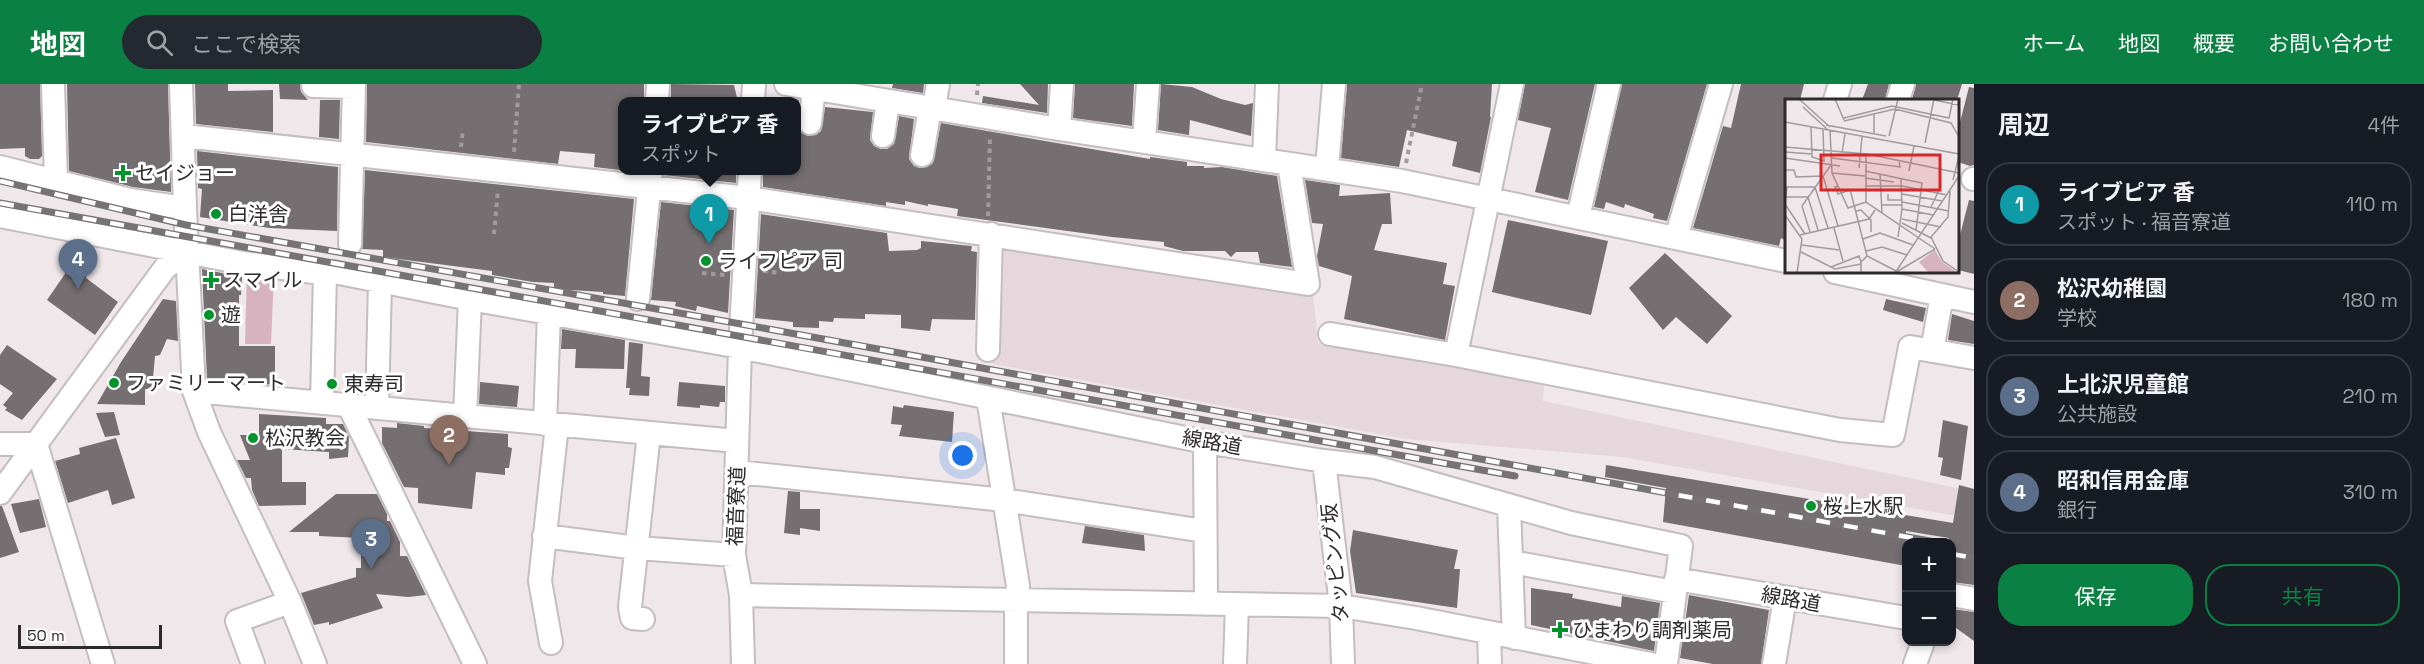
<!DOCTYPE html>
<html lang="ja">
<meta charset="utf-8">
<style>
:root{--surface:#171b24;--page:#242831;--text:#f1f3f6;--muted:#9ea1a6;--line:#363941;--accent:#0b8043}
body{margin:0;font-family:"Space Grotesk","Noto Sans JP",sans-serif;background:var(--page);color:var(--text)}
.controls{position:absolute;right:18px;bottom:18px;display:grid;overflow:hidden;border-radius:12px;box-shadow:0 3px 9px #0003}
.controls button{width:54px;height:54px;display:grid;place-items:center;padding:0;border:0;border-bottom:2px solid var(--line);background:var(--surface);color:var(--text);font:30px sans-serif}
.scale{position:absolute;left:18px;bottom:15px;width:144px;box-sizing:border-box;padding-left:6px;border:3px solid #2d2a2b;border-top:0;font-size:16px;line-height:21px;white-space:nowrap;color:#2d2a2b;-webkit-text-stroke:4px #fff;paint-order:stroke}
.you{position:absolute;left:963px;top:372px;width:21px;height:21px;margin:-15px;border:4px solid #fff;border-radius:50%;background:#1a73e8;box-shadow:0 0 0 9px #1a73e833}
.badge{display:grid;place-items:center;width:39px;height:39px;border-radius:50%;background:var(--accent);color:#fff;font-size:20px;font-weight:700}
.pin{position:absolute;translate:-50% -50px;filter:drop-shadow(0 2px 3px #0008)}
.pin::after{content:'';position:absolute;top:32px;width:21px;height:18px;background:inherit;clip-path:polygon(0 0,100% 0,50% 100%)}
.popup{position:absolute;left:618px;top:13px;width:183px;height:78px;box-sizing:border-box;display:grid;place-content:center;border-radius:12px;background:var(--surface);filter:drop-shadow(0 2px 4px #0005);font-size:20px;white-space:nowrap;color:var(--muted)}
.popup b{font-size:22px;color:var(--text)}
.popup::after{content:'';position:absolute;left:50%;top:100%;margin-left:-12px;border:12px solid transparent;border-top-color:var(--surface)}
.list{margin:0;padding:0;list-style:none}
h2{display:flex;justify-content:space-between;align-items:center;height:78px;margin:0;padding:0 24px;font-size:26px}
h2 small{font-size:20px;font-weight:400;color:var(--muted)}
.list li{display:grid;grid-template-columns:39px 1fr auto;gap:18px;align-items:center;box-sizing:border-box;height:84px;margin:0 12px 12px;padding:0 12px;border:2px solid var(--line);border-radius:24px}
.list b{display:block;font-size:22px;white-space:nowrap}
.list p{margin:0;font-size:20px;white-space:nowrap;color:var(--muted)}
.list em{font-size:20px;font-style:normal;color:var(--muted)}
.actions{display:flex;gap:12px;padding:18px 24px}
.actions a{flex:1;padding:14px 0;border:2px solid var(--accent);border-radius:24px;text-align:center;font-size:21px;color:var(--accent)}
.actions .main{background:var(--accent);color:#fff}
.icon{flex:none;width:33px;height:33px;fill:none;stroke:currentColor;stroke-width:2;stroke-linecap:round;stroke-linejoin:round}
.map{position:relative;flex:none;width:1974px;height:580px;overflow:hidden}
header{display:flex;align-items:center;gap:36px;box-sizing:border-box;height:84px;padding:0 30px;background:var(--accent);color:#fff}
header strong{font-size:28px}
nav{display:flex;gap:33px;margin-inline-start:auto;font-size:21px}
.search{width:420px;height:54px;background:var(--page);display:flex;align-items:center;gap:15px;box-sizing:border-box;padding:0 21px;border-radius:33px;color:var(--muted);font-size:22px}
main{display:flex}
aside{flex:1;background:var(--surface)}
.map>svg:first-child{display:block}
.built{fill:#e6d7dc}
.green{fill:#d7b2bf}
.building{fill:#756f71}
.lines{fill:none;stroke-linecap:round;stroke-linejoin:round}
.minor-casing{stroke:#c5bdc0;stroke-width:26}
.path{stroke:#a19b9d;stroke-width:4;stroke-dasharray:4.5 4.5;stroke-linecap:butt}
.minor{stroke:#fff;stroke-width:22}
.rail-casing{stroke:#777274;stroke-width:7}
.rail{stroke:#fff;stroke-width:4.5;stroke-dasharray:14;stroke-linecap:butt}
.poi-dot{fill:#00942a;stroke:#fff;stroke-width:2}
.labels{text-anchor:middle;stroke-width:6;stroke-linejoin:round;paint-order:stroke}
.poi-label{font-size:20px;fill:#2d2a2b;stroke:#fff;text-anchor:start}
.street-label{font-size:20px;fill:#2d2a2b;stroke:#fff}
.inset-road{fill:none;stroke:#a19b9e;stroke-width:1.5}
.view{fill:#d62828;fill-opacity:0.15;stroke:#d62828;stroke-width:3}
.inset-edge{fill:none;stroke:#2d2a2b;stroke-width:3}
</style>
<header>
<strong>地図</strong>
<div class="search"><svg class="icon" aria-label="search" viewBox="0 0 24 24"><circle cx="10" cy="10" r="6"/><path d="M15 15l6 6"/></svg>ここで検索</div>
<nav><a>ホーム</a><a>地図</a><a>概要</a><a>お問い合わせ</a></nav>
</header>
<main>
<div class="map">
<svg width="1974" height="580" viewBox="0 0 1974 580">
<rect width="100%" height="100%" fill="#efe7ea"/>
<path class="built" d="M995,160L1313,210L1318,259L1544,299L1543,317L1962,405L1974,435L1622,373L1406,355L993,280Z"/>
<path class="green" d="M247,186L274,188L271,260H245Z"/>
<path class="building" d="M0,0H40L42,72L39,75H30L25,72V64L0,65Z
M67,0H168L171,108L133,103L69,87Z
M195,0H228V7L273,6V48L196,40Z
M279,0H300L301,8L308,16L280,15Z
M367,0H644V18H622V87H637V88L594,83L595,70L560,67L558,80L366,58Z
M671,0L734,1L738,18H671Z
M893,0H924L923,9L892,4Z
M1020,0H1048L1047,29L982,19L983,12L1039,21Z
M1075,0H1134L1132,42L1073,34Z
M1161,0L1192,3L1221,15L1245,21L1253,19L1251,52L1190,36L1189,51L1158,46Z
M1347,0H1492L1490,33H1491L1480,89L1452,82L1457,58L1407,46L1399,83L1341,74Z
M1525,0H1595L1568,116L1535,108L1551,44L1518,36Z
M1622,0H1707L1667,137L1653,134L1654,130L1625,120L1624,124L1606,118L1604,125L1594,123Z
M1741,0H1804L1800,16H1786V157L1781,154L1779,162L1693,144L1723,42L1731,44Z
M1868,0H1889L1885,16H1862Z
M1916,0H1962L1957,16H1912Z
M1969,3L1974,4V81L1970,82L1958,78V46Z
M796,15L799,16L797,44L802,49L808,52L816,51L821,47L825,23L873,28L870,56L874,62L881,65H887L894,60L899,32L914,35L909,75L914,82L920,84L927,83L933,79L941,39L1150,75V73L1187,78V82H1204V84L1222,83L1277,92L1292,183L1260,179L1258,168H1236L1231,173L1225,167H1183L1164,162V158L1112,153L957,132L958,125L928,120V122L905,117V121L886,118V122L763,103V87H796Z
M320,16H340L339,55L319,53Z
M197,67L338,83L337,147L269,144L200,133L202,105L198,104Z
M365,86L634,115L625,212L603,210V208L554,205V199L533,198L492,191V187L383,173V166L362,165Z
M664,87H736V99L664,91Z
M1305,96L1340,101L1339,112L1390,109L1392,140H1382L1374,166L1447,179L1443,200L1455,202L1445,256L1344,235L1352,192L1319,182L1317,172L1323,140L1312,139Z
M1969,116L1974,117V190L1958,186V159Z
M661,118L734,126L728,229L697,222L696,227L675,222L676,218L651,216Z
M761,130L887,149L889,167L917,166L921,164V157L972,162L971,167L977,168L975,236L932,235L930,247L901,244V231L865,230V235L834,234L833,238L819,237V244L793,243V238L755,234Z
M1508,136L1608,157L1591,231L1492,208Z
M72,160L92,163L86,194L118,218L95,251L47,216L69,184Z
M1665,169L1732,232L1707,260L1676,233L1663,246L1629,204Z
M202,185L242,193L241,211H239V262H275V301L207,295Z
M163,215L176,217L178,257L167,255L160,271L155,272L152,305H145V321L97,320L121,278Z
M1886,215L1926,224L1923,238L1883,226Z
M1952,230L1974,237V260L1948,256Z
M562,245L625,256L624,285L575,284L576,265H561Z
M629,258L643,260L641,292L650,293L649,312L629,311L630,304H626Z
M7,261L57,295L22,336L5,326L7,324L3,321L13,309L0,300V271Z
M480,298L519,302L517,323L479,320Z
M679,298L725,302V318H720L719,323L700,321V324L677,322Z
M904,321L954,328L952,358L899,352L902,341L891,340L893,322L903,324Z
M114,328L120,351L105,353L96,329Z
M259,330L326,334V340H343L349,353L348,373L329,375V368L282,365V398H306V421L259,422L252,406L251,394H246L237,376H250L240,351H259Z
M1943,336L1968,342L1961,396L1940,391L1943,374L1938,373Z
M397,339L424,342V344L508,350V363L512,364L509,384H505V391L476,388L472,425L418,419V404L404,403L382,359V343L397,344Z
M116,354L135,414L112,421L108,406L68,419L55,377L80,370L79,364Z
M1606,381L1953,439L1959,401L1974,405V501L1952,498V459H1948L1949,454L1906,447V482L1663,438L1666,404L1605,393Z
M788,407L800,408V425H820V447L800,444V451L784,449Z
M336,410H377L387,430V437H390L400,458V472H407L426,511L408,513L376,510L383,524L329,541V538L314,541L301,509L356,493V484H361V454L319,452V448H289Z
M39,415L46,443L20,449L11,420Z
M0,422H2L19,468L0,474Z
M1085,442L1144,451L1145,467L1082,459Z
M1353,446L1458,466L1454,485H1460L1457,524L1356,509L1350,467Z
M1531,504L1573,510L1572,514L1621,523L1622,512L1660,519L1654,567L1531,541Z
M1689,511L1769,526L1761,580H1713L1680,574Z
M1952,525L1974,528V557L1952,541Z"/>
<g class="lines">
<g class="minor-casing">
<path id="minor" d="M53,0L56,97
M181,0L185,124L194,307L209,348L290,518L315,580
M786,0L1059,45L1402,97L1786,177
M313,2L354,3
M1835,16L1840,0
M1898,16L1903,0
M657,18L658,0
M753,18L754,0
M934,24L938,0
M810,39L814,5
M1059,45L1062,0
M184,52L748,114L1308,200L1289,80
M883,52L888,17
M1144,57L1148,0
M922,71L930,24
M1264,76L1267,0
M0,83L130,116L185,124
M1327,84L1334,0
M1973,95H1974
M0,132L243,179L321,189L334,188L470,215L740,263L1205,358L1324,377L1375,383L1571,439L1681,462L1666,580
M1578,133L1609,0
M1676,154L1721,0
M350,160L354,0
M1835,188L1974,218
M638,215L651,86
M1330,250L1456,271L1840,346L1893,351L1910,263L1974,274
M988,266L991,150
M1932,267L1942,211
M1456,271L1512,0
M194,307L737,357
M988,314L1018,502L1016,516V580
M322,319L325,189
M349,322L475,580
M377,324L380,198
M465,332L470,215
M545,340L549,229
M1205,358L1206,520
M0,360H36
M36,360L103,580
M1324,377L1341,522L1343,580
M738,388L1004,416L1204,447
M0,409L165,184L187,167
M1509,423L1514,554
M544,452L637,464L734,471
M1512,478L1674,508
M1676,495L1906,534
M741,511L1341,522L1416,534L1651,580
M1952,511L1974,515
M643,535L632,534L630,523L649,349
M1489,550L1490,580
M551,559L540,497L557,341
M253,580L237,537L290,518
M743,580L741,511L734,471L740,263L750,86
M1235,580L1237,521
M1774,580L1785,514
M1915,580L1923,558"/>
</g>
<path class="path" d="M977,11L978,0
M461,63L463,45
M514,68L519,0
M1406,79L1422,0
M988,132L990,52
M494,150L498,106
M763,187L780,189
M702,189L725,191"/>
<use href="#minor" class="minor"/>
<g class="rail-casing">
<path id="rail" d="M0,97L186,141L741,240L1935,458
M0,119L1515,392
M1952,470L1974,474"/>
</g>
<use href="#rail" class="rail"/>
</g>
<g class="poi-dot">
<path d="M120 80h6v6h6v6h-6v6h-6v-6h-6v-6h6z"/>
<circle cx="216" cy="130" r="6"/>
<circle cx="706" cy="177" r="6"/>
<path d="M208 187h6v6h6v6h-6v6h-6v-6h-6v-6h6z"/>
<circle cx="209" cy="231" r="6"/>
<circle cx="114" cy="299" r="6"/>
<circle cx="332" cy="300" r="6"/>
<circle cx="253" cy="354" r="6"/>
<circle cx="1811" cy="422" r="6"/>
<path d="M1557 537h6v6h6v6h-6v6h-6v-6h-6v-6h6z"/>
</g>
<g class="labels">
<g class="poi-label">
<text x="135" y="96">セイジョー</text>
<text x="228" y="137">白洋舎</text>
<text x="718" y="184">ライフピア 司</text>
<text x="223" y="203">スマイル</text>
<text x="221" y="238">遊</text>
<text x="126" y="306">ファミリーマート</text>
<text x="344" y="307">東寿司</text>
<text x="265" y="361">松沢教会</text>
<text x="1823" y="429">桜上水駅</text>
<text x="1572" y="553">ひまわり調剤薬局</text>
</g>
<g class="street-label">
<text transform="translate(1212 358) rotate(10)" y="7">線路道</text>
<text transform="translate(736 422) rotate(-88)" y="7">福音寮道</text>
<text transform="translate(1335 479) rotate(-96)" y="7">タッピング坂</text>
<text transform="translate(1791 515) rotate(10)" y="7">線路道</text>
</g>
</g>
<g transform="translate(1785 15)">
<rect width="174" height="174" fill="#efe7ea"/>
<path d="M150,151L157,163L173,174H144L134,163Z" fill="#d7b2bf"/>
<path class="inset-road" d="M14,0L45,28M50,0L59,21M149,1L174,6M18,8L42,30M59,19L107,7L164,19L168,0M59,22L110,10L166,24L174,38M0,23L174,55M41,26L101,37M26,28L27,58L39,62L38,31M45,31L47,74L63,109L81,103M89,34V14M104,37L113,0M140,44L149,0M0,48L82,55L174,74M0,53L27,55M57,54L60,35M81,56V103L150,150M0,59L55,67M47,59L115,68L114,61M74,69L77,38M1,71H9L11,78L37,77M80,72L137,84L131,131M124,72L129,47M47,74L80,77M95,75L97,114M38,77L53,127M80,79L109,83M168,81L174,57M53,87L50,88L53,95L65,91L66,94L82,157L115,174M81,87H117L162,96M0,88H30L43,129M2,88L0,105L20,135M165,92L163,118L146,138L158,162L174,173M103,95V101H117M117,95L157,102M1,98H23L33,131M117,103L164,112M97,106H117M17,107L46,66M17,107L25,133M146,108L156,87M117,110L148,116M71,112L76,111L86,121V133M0,116L17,140L12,174M117,120L156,128M117,124L146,139M49,129L58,162M15,136L84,120L90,111M113,138L117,110L116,79M78,140L95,134L128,146M17,146L54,151M81,152L97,148L122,156M16,153L50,170L76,165M46,168L74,157L76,163M113,172L150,150M76,174V163L82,157M110,174L174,77"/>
<path class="view" d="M36,56H155V91H36Z"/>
<rect width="174" height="174" class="inset-edge"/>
</g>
</svg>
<div class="controls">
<button>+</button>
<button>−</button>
</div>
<div class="scale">50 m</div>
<div class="you"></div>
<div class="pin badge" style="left:709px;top:160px;background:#0f9aa8">1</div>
<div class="popup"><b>ライブピア 香</b>スポット</div>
<div class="pin badge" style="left:449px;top:381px;background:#8d6e63">2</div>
<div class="pin badge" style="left:371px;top:485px;background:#5c6f8a">3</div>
<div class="pin badge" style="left:78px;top:205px;background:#5c6f8a">4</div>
</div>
<aside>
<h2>周辺<small>4件</small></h2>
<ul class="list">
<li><span class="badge" style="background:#0f9aa8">1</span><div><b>ライブピア 香</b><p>スポット · 福音寮道</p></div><em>110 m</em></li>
<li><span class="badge" style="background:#8d6e63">2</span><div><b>松沢幼稚園</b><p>学校</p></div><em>180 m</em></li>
<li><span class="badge" style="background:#5c6f8a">3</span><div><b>上北沢児童館</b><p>公共施設</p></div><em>210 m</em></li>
<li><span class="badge" style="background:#5c6f8a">4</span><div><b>昭和信用金庫</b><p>銀行</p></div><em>310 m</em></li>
</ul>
<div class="actions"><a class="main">保存</a><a>共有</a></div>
</aside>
</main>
